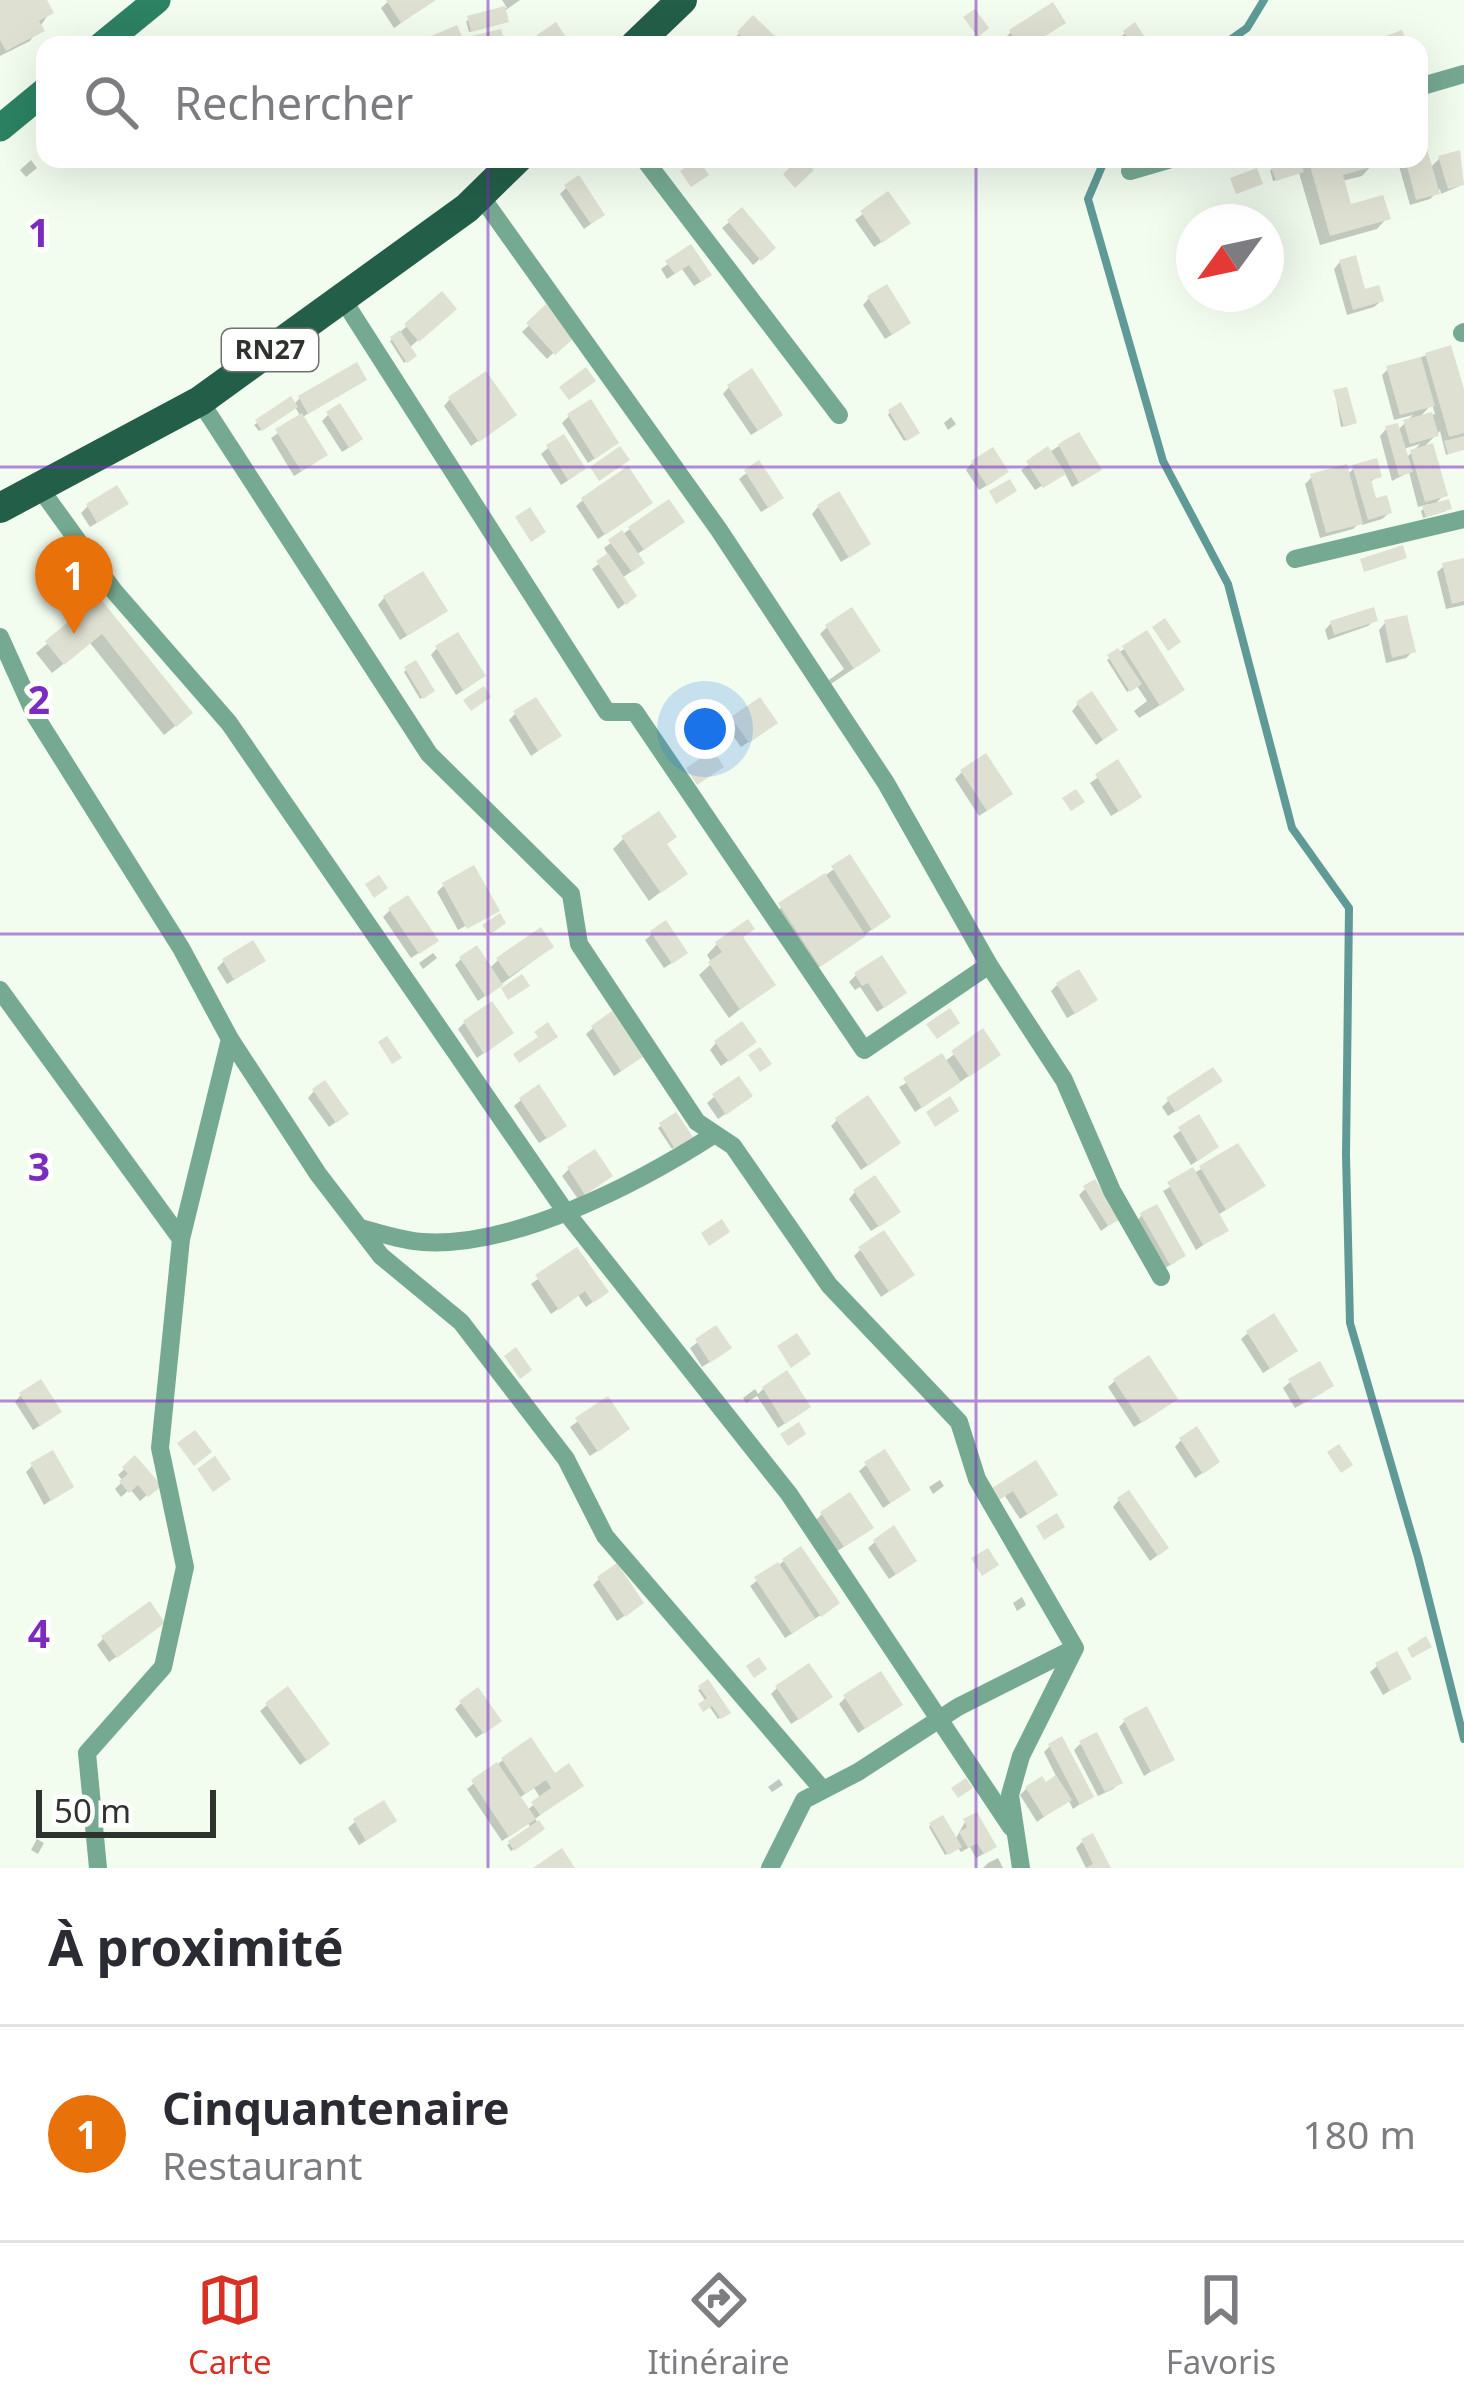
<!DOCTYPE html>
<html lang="fr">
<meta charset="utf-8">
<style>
:root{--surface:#fff;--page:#f7f7f7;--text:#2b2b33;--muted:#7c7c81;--line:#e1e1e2;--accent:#d93025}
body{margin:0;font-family:"Noto Sans",sans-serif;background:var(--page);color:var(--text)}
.compass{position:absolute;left:1176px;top:204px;width:108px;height:108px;border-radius:50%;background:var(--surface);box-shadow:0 12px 48px #0002;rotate:237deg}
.scale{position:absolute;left:36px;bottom:30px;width:180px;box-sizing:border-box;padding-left:12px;border:6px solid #2f332e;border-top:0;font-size:33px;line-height:42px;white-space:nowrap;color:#2f332e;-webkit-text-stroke:9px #fff;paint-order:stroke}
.you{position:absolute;left:705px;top:729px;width:42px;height:42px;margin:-30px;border:9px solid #fff;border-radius:50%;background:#1a73e8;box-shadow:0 0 0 18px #1a73e833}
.badge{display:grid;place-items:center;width:78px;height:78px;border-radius:50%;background:var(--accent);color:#fff;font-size:39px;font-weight:700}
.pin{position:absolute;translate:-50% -99px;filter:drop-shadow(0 3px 6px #0008)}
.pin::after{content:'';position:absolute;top:63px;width:42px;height:36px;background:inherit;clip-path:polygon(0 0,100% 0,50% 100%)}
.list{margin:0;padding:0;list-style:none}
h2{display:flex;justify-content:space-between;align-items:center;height:156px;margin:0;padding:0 48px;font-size:51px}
h2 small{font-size:39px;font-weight:400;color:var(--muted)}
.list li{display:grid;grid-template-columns:78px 1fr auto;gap:36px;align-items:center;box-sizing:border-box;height:216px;padding:0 48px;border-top:3px solid var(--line)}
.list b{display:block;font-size:45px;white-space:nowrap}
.list p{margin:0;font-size:39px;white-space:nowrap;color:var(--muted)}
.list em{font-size:39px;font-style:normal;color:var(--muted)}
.icon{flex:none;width:66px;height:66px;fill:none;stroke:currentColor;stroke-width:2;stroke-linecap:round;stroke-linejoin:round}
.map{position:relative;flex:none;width:1464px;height:1868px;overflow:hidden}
.search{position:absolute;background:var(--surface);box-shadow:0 12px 48px #0002;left:36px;right:36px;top:36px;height:132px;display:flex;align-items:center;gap:30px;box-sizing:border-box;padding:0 42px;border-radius:24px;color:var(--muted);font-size:45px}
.sheet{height:372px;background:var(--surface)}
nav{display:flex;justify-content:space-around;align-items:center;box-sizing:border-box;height:168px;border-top:3px solid var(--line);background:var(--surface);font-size:33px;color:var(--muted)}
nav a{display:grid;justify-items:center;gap:6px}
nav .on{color:var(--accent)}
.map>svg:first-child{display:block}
.shadow{fill:#0003;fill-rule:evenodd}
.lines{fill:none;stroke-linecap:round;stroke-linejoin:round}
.stream{stroke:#5f9a96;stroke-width:8}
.building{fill:#dee0d2}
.street{stroke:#76a992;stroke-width:18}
.secondary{stroke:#2c8262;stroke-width:27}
.primary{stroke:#235e48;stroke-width:30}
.grid{fill:none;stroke:#7b2cbf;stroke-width:3;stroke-opacity:0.55}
.labels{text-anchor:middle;stroke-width:10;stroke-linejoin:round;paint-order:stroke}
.shield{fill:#fff;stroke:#6d706d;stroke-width:3}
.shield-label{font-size:27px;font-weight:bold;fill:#2f332e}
.grid-label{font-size:39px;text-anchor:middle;font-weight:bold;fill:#7b2cbf;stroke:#fff;stroke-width:10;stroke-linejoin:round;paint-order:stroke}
</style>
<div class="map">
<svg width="1464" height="1868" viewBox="0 0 1464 1868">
<rect width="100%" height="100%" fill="#f2fcef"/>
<path class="shadow" d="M0,0H44L50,12L30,41L0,56Z
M390,0H433L394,28L381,8Z
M502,0H520L503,12V23L469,32L466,21L507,8Z
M1052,6L1030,45H1008L1004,39L1010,33Z
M753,19L780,45H738L733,40Z
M1125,33L1146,45H1122L1118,40Z
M899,36L910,45H892Z
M1419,136L1430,168L1440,158L1457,153L1464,184L1441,194L1440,189L1430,199L1410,205L1397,159H1419Z
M1304,159H1370L1372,165L1362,176L1342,181L1349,207L1387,218L1377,229L1320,245L1299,173L1273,181L1270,170L1298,165Z
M31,160L37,168L26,177L20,170Z
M566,188L595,221L584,229L560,194Z
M888,195L901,229L874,247L855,220Z
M741,212L772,248L753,265L722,228Z
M690,248L702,281L694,286L682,269L667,279L661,269Z
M1340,262L1363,293L1381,301L1374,307L1347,315L1334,269Z
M442,295L453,309L408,349L413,356L404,363L390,341Z
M869,298L901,329L885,339L863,305Z
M546,309L571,336L547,359L522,332Z
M1427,355L1464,400V449L1446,455L1440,431L1421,450L1444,495L1433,506L1446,511L1423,518L1421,511L1429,504L1418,507L1409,472L1392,481L1380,436L1386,429L1398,430L1413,415L1394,420L1382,375L1388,369ZM1432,404L1435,414L1418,419ZM1420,444L1406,458L1403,449Z
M363,380L301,418L318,461L294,476L271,438L301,417L295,407L259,431L254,425L290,401L293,405L300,398Z
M729,387L773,421L751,435L723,394Z
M1335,393L1351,424L1341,427Z
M450,399L506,421L471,446L444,406Z
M890,412L914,435L904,441L888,415Z
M328,415L353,445L342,452L322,421Z
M569,416L609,449L588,463L562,423Z
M951,417L956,424L948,430L944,423Z
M1059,446L1091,476L1072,487L1064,472L1035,490L1021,470Z
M548,448L576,475L561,485L541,454Z
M972,463L999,478L979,490L966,470Z
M758,464L774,504L761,512L739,479Z
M1354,468L1378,476L1369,483L1374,502L1389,513L1382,519L1362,525L1361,521L1353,529L1320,538L1305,484L1312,477L1347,475Z
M583,500L643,509L598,539L576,506Z
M88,506L118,510L90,527L81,513Z
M818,507L860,550L841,562L812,514Z
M675,528L636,555L635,569L622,578L627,602L618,609L592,569L609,556L604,548L630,529Z
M1464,561V605L1446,609L1437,572L1444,566Z
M384,598L438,617L400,640L378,605Z
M98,601L179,723L164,735L90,643L52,673L36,653Z
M1375,620L1368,626L1328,640L1325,630L1331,623Z
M1385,623L1413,651L1406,658L1386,663L1379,630Z
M827,627L871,657L825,688L822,685L844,669L820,634Z
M1146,635L1175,696L1139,718L1134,711L1147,701L1137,686L1127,692L1107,660Z
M437,648L476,682L456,695L431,655Z
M406,670L429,693L420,699L404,672Z
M1078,704L1108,736L1096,745L1072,711Z
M515,714L551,742L531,756L509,720Z
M733,719L768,729L741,747L726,726Z
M1117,764L1132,803L1111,816L1090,783Z
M962,772L1003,800L979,816L955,779Z
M623,839L664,846L684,874L649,901L613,849Z
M849,858L881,923L808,975L770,916Z
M443,886L493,911L458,930L437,892Z
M390,910L428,947L411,958L383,917Z
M665,924L678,959L664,968L645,940Z
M751,929L741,939L772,984L729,1018L699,975L712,963L707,955L717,944Z
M433,953L437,958L423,969L419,963Z
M544,953L478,1001L455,965L461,959L489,969L498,960Z
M224,961L255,967L227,984L217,968Z
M856,975L897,999L877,1012L860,987L855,990L849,982Z
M1057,985L1088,1006L1067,1018L1051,991Z
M464,1023L504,1039L477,1058L458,1029Z
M593,1028L633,1063L614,1076L586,1034Z
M983,1032L991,1061L915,1112L899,1087L944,1062Z
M716,1043L746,1048L721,1066L710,1050Z
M1212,1087L1168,1116L1162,1107L1168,1101Z
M314,1091L339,1120L329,1127L308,1098Z
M714,1097L742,1102L718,1119L707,1103Z
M521,1100L557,1132L539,1143L514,1106Z
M675,1116L689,1137L672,1149L658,1128Z
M1198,1118L1209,1153L1191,1165L1173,1136Z
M837,1120L891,1149L861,1170L831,1126Z
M569,1169L603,1182L578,1199L562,1176Z
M1201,1169L1255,1192L1216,1216L1225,1230L1196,1250L1163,1191Z
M1085,1189L1117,1219L1101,1231L1079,1195Z
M855,1192L891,1218L871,1231L849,1199Z
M1142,1215L1176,1262L1163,1269L1136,1222Z
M860,1250L904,1281L881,1297L854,1256Z
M577,1251L598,1298L586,1307L578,1295L551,1314L531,1284Z
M715,1329L722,1354L702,1367L690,1348Z
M1248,1333L1287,1357L1263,1373L1241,1339Z
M1115,1381L1168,1405L1134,1427L1108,1387Z
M1290,1382L1324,1392L1295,1408L1283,1388Z
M755,1389L758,1394L763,1389L801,1413L778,1428L757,1396L746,1403L743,1398Z
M21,1395L52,1418L33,1430L15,1402Z
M607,1400L620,1436L590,1456L570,1427Z
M1181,1440L1210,1468L1195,1478L1175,1447Z
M135,1459L158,1485L140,1501L130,1489L121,1497L115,1489L123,1481L118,1475Z
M866,1465L901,1496L883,1508L859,1471Z
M1035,1465L1048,1501L1020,1519L1005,1496Z
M32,1466L70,1487L44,1505L26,1472Z
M940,1480L944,1486L933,1494L929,1487Z
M1119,1500L1159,1554L1150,1561L1113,1507Z
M822,1514L863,1534L836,1552L816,1520Z
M875,1542L907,1567L889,1579L868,1548Z
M784,1561L830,1609L785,1638L750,1586Z
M599,1579L634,1609L617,1621L593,1585Z
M1022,1597L1026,1605L1017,1611L1013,1603Z
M155,1629L109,1662L97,1645L103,1639Z
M1377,1666L1408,1679L1383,1695L1370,1672Z
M707,1683L727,1712L718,1719L698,1690Z
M777,1688L823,1703L791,1724L771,1694Z
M845,1698L892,1711L858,1733L839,1704Z
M461,1703L492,1727L476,1738L455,1709Z
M267,1705L320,1750L300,1765L260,1711Z
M1125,1721L1171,1759L1144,1776L1119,1727Z
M1080,1744L1120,1782L1113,1789L1098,1796L1074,1750Z
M1050,1746L1090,1797L1073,1809L1068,1799L1037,1822L1020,1795L1026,1789L1045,1786L1057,1778L1044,1752Z
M503,1760L580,1785L535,1819L542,1829L511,1851L507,1845L531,1828L528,1823L502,1841L467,1789ZM534,1788L541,1799L527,1810L519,1798Z
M779,1779L783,1785L772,1792L768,1787Z
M355,1822L387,1827L359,1845L348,1828Z
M965,1822L987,1852L976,1858L970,1847L961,1852L958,1848L945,1855L929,1827L931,1825L955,1840Z
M37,1839L44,1843L38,1854L31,1850Z
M1082,1842L1108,1868H1086L1076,1848Z
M998,1858L1003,1868H983L988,1863Z"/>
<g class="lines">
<path class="stream" d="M1223,45L1247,28L1264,0
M1105,159L1088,199L1163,461L1228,584L1292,828L1349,908L1346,1155L1350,1323L1418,1557L1464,1739"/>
</g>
<path class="building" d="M0,0H47L54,13L39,21L45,31L6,51L0,40Z
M386,0H436L401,23Z
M1053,2L1066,23L1031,45H1018L1009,30Z
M505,6L509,22L471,32L467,16Z
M975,9L989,28L978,37L963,17Z
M753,15L784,45H750L737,32Z
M556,22L571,45H544L537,35Z
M1135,22L1150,45H1132L1123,31Z
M457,25L466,45H424L422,40Z
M501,29L505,45H473L471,36Z
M1402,30L1408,45H1384L1381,38Z
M1420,125L1440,194L1416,200L1405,159H1419Z
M1460,150L1464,185L1448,189L1438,156Z
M698,159L709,175L691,187L680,171Z
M798,159H804L814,170L795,188L783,174Z
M1289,159H1300L1304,172L1276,181L1270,165Z
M1308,159H1373L1375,166L1343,175L1351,204L1383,195L1391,219L1330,236Z
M1257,168L1263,184L1236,194L1230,178Z
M579,175L605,215L591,224L564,185Z
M888,191L911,223L882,243L860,211Z
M742,207L776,248L761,261L727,220Z
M691,244L712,275L701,282L689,265L675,274L665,261Z
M1356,255L1365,289L1379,285L1384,301L1353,310L1339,260Z
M887,284L911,323L892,335L867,296Z
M442,291L457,309L419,342L404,324Z
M546,304L575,337L555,355L526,323Z
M400,330L417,356L407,363L390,337Z
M1451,345L1464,389V433L1449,437L1425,353Z
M1421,357L1435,406L1400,415L1386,366Z
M357,362L367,380L308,414L298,396Z
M586,367L596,381L569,400L559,387Z
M752,368L783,415L758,431L727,385Z
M486,371L517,415L479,442L448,397Z
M1347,387L1357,423L1344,427L1333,390Z
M291,396L298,407L262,431L255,420Z
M591,399L619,443L595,459L567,414Z
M901,402L920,433L907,441L888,410Z
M340,403L363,439L349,448L326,412Z
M1432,412L1439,436L1410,444L1403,420Z
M302,413L328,455L301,471L275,429Z
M1398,423L1413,472L1399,476L1385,426Z
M1079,432L1102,470L1079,483L1058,444Z
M564,434L586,469L568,480L546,445Z
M1464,436V450L1448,454L1444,441Z
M1433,443L1448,496L1425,502L1410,450Z
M620,446L630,460L599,481L590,467Z
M1048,446L1066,474L1043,488L1026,461Z
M993,447L1009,472L987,486L971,461Z
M1377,458L1382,477L1371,480L1376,498L1387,495L1392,513L1368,520L1352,465Z
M759,460L784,498L768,508L744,470Z
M1347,464L1363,524L1326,533L1310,474Z
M628,466L653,503L605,535L581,498Z
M1010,479L1017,491L996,504L989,491Z
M117,485L129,504L97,523L86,504Z
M839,491L871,544L849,558L817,505Z
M669,499L685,522L644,550L628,527Z
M1449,499L1452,509L1426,517L1422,506Z
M530,507L546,532L531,542L515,517Z
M622,530L645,563L632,572L608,540Z
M1403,545L1407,558L1364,572L1360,559Z
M608,553L637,596L626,605L596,561Z
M1464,558V601L1452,604L1442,563Z
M423,571L448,611L407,636L383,596Z
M99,597L193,713L176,727L102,634L64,665L45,641Z
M852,607L881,651L854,669L825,625Z
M1374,607L1378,621L1334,635L1330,621Z
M1407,615L1416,652L1392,658L1384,620Z
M1165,618L1181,642L1168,651L1152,627Z
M1147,630L1185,690L1160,706L1122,646Z
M458,632L486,676L463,690L435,646Z
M1118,648L1142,684L1130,692L1107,655Z
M416,660L435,691L423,699L404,667Z
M484,686L491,697L471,711L463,700Z
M1092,691L1118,730L1103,740L1076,702Z
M536,697L562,736L538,751L513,711Z
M760,697L778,723L749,743L731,717Z
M713,750L724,767L697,785L686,768Z
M986,753L1013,794L987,811L960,770Z
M1118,759L1142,797L1119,812L1095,774Z
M1076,789L1085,802L1071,811L1062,798Z
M659,811L677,837L667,844L688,874L661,893L621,836Z
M850,854L891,917L872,930L831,866Z
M474,865L500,911L467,929L442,883Z
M825,873L866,936L820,967L778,903Z
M379,875L388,888L374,898L365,884Z
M408,895L439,941L419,954L388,908Z
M500,913L506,923L489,935L482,925Z
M748,919L755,929L743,937L776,985L740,1010L708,962L722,952L715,942Z
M666,920L688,953L672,964L650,931Z
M541,927L554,947L509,977L496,958Z
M253,940L266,961L234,980L222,959Z
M477,945L503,985L486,997L459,957Z
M882,955L907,993L884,1008L868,983L862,986L854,973Z
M1079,969L1098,1000L1075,1014L1056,983Z
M522,974L530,986L508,1000L501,988Z
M492,1001L514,1033L484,1054L463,1021Z
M950,1008L960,1023L937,1039L926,1024Z
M612,1011L643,1057L621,1071L591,1026Z
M742,1021L757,1042L729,1062L714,1041Z
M548,1022L558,1037L519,1063L513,1054L538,1037L534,1032Z
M983,1028L1001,1055L969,1077L951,1051Z
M387,1036L402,1058L392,1064L378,1042Z
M760,1047L772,1064L760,1072L748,1055Z
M942,1053L961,1082L922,1108L903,1078Z
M1213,1067L1223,1081L1176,1112L1166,1098Z
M739,1076L753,1096L726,1115L712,1094Z
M325,1080L349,1114L336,1123L312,1089Z
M539,1084L567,1126L547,1139L519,1098Z
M868,1095L901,1143L868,1166L835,1118Z
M950,1096L959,1111L935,1127L926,1112Z
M676,1112L693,1137L675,1149L659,1123Z
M1199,1114L1219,1147L1198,1161L1178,1127Z
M1238,1143L1266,1186L1226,1210L1199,1166Z
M595,1149L613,1176L585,1195L567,1167Z
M1193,1167L1229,1231L1203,1245L1167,1182Z
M875,1175L901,1212L879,1227L853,1190Z
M1095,1179L1121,1219L1108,1226L1083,1186Z
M1157,1204L1186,1256L1170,1265L1140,1213Z
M722,1219L730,1232L709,1246L701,1233Z
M884,1230L915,1275L889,1292L858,1247Z
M577,1247L609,1292L593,1303L585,1291L559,1310L535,1275Z
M1274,1313L1298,1351L1270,1369L1246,1331Z
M716,1325L732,1348L710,1363L695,1339Z
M797,1333L811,1354L791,1368L777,1346Z
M516,1347L532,1370L520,1379L504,1356Z
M1149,1355L1178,1399L1142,1423L1113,1379Z
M1320,1361L1334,1386L1303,1404L1288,1379Z
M787,1370L811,1407L785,1424L762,1387Z
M41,1379L62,1412L40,1426L19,1393Z
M608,1396L630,1429L598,1452L575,1418Z
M799,1422L806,1434L788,1446L780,1434Z
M1197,1426L1220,1462L1203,1474L1179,1438Z
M195,1430L212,1452L194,1466L177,1443Z
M1339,1444L1353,1465L1341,1473L1327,1452Z
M885,1449L911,1490L890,1503L864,1462Z
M53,1450L74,1487L51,1501L30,1463Z
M135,1455L162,1486L148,1497L138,1485L129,1493L119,1481L128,1474L122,1467Z
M215,1456L231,1479L213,1492L197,1469Z
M1036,1460L1058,1495L1027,1514L1013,1491L999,1500L992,1488Z
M1129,1490L1169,1548L1158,1556L1117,1498Z
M850,1492L874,1528L844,1547L820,1512Z
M1057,1513L1065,1527L1044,1540L1036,1526Z
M894,1525L917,1561L896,1575L873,1540Z
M801,1546L840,1603L821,1617L782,1559Z
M988,1548L999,1565L982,1576L971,1558Z
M778,1562L815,1618L792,1634L754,1577Z
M617,1563L644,1603L625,1617L597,1577Z
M150,1601L165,1623L117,1658L101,1636Z
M1426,1636L1432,1647L1412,1658L1407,1648Z
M1397,1651L1412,1679L1390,1691L1375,1663Z
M759,1657L767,1669L754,1678L746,1666Z
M809,1663L833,1697L799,1720L775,1686Z
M881,1671L903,1705L865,1729L843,1695Z
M708,1679L731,1713L721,1719L712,1706L703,1712L698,1704L707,1698L698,1686Z
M288,1686L330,1744L307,1761L265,1703Z
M478,1687L502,1721L484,1734L459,1701Z
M1147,1706L1175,1760L1151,1772L1123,1719Z
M1097,1732L1123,1783L1105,1792L1079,1741Z
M1062,1736L1094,1797L1080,1805L1048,1744Z
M531,1737L555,1773L569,1763L584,1786L540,1815L531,1802L551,1788L546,1780L525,1794L501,1758Z
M497,1762L536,1819L509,1837L471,1780Z
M1056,1775L1072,1800L1044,1817L1025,1787L1042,1776L1046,1782Z
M966,1778L973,1788L958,1798L951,1788Z
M384,1800L397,1821L366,1841L353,1819Z
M977,1812L997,1847L984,1854L977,1843L968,1848L959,1832L967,1827L963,1819Z
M943,1815L962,1847L948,1855L929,1823Z
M539,1820L545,1829L514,1851L508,1841Z
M1093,1833L1111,1868H1086L1093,1864L1081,1839Z
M562,1848L575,1868H533Z"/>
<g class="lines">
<path class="street" d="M1419,87L1464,74
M644,159L839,415
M1130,171L1171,159
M480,195L719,530L886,783L989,965L1064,1080L1112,1191L1161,1277
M342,298L607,712H635L864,1050L989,965
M1462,333L1464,332
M200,401L429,754L571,894L579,944L697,1122L733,1146L829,1285L959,1422L977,1479L1075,1648L1021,1756L1010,1795L1021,1868
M39,487L114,591L229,723L565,1211L789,1494L1011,1827
M1295,559L1464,519
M0,637L36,717L181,948L230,1039L318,1174L381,1256L461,1322L566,1459L605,1536L823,1790
M0,990L181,1239
M360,1228C380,1233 402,1241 423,1242C515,1248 639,1183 715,1134
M98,1868L87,1753L163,1667L185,1567L160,1448L181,1239L230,1039
M770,1868L804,1800L858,1772L958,1707L1075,1648"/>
<path class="secondary" d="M102,45L157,0
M0,128L45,91"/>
<path class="primary" d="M635,45L682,0
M0,508L200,401L467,208L517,159"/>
</g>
<path class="grid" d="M488,0V45M976,0V45M488,159V1868M976,159V1868M0,467H1464M0,934H1464M0,1401H1464"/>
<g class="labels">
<rect class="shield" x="222" y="329" width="96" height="42" rx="9"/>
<g class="shield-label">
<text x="270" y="359">RN27</text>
</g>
</g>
<g class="grid-label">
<text x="39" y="247">1</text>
<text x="39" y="714">2</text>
<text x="39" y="1181">3</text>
<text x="39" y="1648">4</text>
</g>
</svg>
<svg class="compass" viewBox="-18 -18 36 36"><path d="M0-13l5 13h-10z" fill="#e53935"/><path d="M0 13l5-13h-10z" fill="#7c7c81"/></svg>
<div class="scale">50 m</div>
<div class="you"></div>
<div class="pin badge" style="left:74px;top:634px;background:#e8710a">1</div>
<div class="search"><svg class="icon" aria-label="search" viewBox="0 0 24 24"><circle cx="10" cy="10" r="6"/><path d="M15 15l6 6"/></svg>Rechercher</div>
</div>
<section class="sheet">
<h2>À proximité<small></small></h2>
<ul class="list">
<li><span class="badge" style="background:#e8710a">1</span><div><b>Cinquantenaire</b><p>Restaurant</p></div><em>180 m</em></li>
</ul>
</section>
<nav>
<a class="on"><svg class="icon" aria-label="map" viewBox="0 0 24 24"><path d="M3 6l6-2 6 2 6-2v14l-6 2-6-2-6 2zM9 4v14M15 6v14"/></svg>Carte</a>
<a><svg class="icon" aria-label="directions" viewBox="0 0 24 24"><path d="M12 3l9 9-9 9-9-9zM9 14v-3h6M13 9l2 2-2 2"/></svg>Itinéraire</a>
<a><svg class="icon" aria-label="saved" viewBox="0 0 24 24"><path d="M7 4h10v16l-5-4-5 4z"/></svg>Favoris</a>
</nav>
